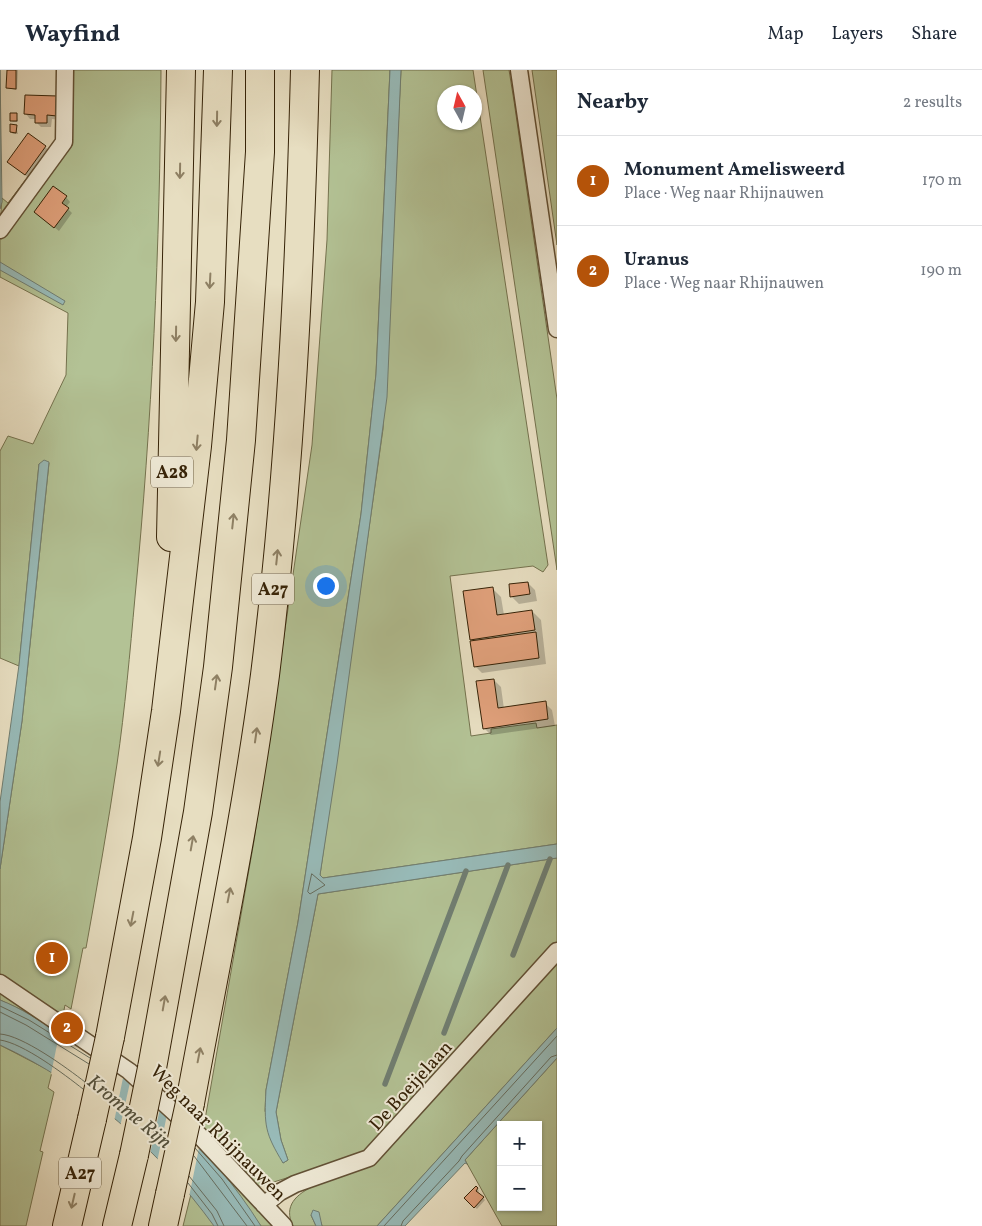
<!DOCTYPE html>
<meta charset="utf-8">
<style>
:root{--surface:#fff;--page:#f2f2f3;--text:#1f2937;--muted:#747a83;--line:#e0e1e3;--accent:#b45309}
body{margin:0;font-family:Vollkorn,serif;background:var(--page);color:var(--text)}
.controls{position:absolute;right:15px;bottom:15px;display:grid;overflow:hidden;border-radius:0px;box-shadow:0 1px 4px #0004}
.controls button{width:45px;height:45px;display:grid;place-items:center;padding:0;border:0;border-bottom:1px solid var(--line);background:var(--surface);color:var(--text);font:25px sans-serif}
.compass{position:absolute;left:437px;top:15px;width:45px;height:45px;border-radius:50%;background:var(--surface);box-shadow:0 1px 4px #0004;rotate:352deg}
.you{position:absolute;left:325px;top:515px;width:18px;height:18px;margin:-12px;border:4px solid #fff;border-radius:50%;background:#1a73e8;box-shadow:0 0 0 8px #1a73e833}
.badge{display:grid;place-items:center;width:32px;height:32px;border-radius:50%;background:var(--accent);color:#fff;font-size:16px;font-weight:700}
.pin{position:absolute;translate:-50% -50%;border:2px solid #fff;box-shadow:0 1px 5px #0006}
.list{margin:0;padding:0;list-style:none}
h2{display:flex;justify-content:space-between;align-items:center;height:65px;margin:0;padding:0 20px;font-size:21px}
h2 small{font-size:16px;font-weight:400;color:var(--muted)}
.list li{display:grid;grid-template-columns:32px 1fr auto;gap:15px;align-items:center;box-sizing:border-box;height:90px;padding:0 20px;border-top:1px solid var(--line)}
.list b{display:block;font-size:19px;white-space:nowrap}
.list p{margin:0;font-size:16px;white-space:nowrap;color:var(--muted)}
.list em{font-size:16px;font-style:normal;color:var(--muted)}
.map{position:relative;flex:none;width:557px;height:1156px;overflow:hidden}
header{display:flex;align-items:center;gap:30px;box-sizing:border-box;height:70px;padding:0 25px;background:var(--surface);border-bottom:1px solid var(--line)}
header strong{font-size:24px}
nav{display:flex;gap:28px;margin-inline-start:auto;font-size:18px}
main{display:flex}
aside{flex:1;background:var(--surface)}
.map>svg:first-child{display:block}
.green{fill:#b3c295;stroke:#74724e;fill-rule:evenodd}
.water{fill:#98bbb9;stroke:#707e72}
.pier{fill:#e7dec1}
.shadow{fill:#0003}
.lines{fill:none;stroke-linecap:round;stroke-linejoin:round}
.shore{stroke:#666e60;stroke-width:1}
.stream{stroke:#707e72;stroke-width:5.5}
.building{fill:#e1a17c;stroke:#352207}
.minor-casing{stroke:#625136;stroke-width:19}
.motorway-casing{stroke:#352207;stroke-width:30}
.minor{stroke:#efead7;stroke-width:16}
.motorway{stroke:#e7dec1;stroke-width:28}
.motorway-bridge-casing{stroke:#352207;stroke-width:30;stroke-linecap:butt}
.motorway-bridge{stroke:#e7dec1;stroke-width:28}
.oneway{stroke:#8e8064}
.labels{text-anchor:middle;stroke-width:4;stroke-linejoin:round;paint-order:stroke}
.shield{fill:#efead7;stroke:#6d5e45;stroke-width:1}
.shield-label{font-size:18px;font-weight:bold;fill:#352207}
.street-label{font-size:19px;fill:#352207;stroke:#efead7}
.water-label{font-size:20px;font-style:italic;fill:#53503c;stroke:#efead7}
</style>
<header>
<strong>Wayfind</strong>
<nav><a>Map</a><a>Layers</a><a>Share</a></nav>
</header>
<main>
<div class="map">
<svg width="557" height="1156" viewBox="0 0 557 1156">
<rect width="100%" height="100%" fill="#e7dec1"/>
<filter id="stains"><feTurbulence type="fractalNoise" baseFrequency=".004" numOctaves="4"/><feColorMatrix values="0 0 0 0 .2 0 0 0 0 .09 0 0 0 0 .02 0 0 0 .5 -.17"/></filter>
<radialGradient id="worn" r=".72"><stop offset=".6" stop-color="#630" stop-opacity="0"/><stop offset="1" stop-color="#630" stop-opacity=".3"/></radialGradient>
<path class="green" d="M71,0H161C160,176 152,351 135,527C130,582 125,639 117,694C108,755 97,817 86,878H83L71,939L65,935L62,950L0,908V799L22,651L49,393L39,394L19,596L0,588V381L8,366L33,374L66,305L68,243L0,207V167L72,73Z
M332,0H390L376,304L361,444L298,852L266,1020L265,1041L283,1093L288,1090L281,1070L276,1042L318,824L557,788V872L378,1072L360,1085L261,1116L255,1115L203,1061L254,771L312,375L327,170Z
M401,0H473L548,495L543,502L533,496L450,506L471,666L491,663V659L536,653L537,658L557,655V774L323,808L320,805L383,359ZM444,22H474V52H444Z
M483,0H509L514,31L557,329V500Z
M532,0H557V175Z
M52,75L0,155L2,128L8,133Z
M557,891V958L377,1156H322L321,1152L311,1145L316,1156H293C273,1116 346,1108 369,1096Z
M0,920L65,966L22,940L0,930Z
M0,975L52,1002L48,1018L54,1022L40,1081L43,1082L26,1156H0Z
M557,988V1156H502L465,1090ZM501,1055H538V1137H501Z
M200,1076L278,1156H261Z
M194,1112L226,1156H183Z"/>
<path class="water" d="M0,0L2,132L0,139Z
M390,0H401L387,327L337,694L320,805L323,808L557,774V788L318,824L276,1042L281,1070L288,1090L283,1093C265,1063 264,1056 266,1020L298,852L361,444L376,304Z
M0,192L65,231L63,235L0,200Z
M44,390L49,392L22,651L0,799V732L19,595L39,394Z
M0,930C21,938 40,951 60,963C139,1012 211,1076 261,1156H214C159,1080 85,1014 0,975Z
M557,958V988L465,1090L467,1094L465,1093L405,1156H377Z
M313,1140L319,1142L322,1156H316L311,1145Z"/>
<path class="pier" d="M60,960L124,1003L114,1052L51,1004Z
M131,1008L161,1034L150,1084L120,1057Z
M168,1040L200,1073L189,1127L157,1092Z"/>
<path class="shadow" d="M8,0H18L17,20L7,18Z
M57,27L61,50L52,49L51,57H41L36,52V49H30L26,44Z
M16,44L18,52H13L11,50Z
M16,56L18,64H13L11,62Z
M28,64L50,81L30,109L13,96Z
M66,127L70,132L66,137L72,143L59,161L35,142Z
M528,513L535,520L537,531L519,534L512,527Z
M492,518L501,527L504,545L532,541L541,550L546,594L482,603L475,596L474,572L471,569Z
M494,610L501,617L504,639L545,633L552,640L555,656L491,665L484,658Z
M476,1117L479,1121L477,1123L485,1130L477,1139L465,1128Z"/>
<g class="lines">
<path class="shore" d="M312,804L325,815L310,824L308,822Z
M0,936L29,950L90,988
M0,942L26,955L89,994
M0,964C22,965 67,998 85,1012
M0,970C23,973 64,1004 83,1019
M195,1078L222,1109L255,1156
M194,1086L247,1156
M189,1106L217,1141L224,1156
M188,1113L212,1144L218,1156
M384,1156L557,966
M401,1156L403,1151L459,1091L462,1086L551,987L557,985"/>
<path class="stream" d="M513,885L550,789
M444,963L508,795
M385,1014L466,801"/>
</g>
<path class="building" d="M7,0H16V19L6,18Z
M25,25L58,26L57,46L47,45V53H35V45L24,44Z
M10,43H17V51H10Z
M10,54L17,55L16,63L10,62Z
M28,63L46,76L25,105L7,92Z
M53,116L67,126L62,133L69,138L54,158L34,142Z
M528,512L530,524L510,527L509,514Z
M493,517L497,545L532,540L535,560L470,570L463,521Z
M536,562L539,588L474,597L470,571Z
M494,609L498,638L546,631L548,649L483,659L476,611Z
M476,1116L478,1118L476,1121L484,1127L474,1138L464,1128Z"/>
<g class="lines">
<g class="minor-casing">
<path id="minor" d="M519,0L557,259
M0,160L64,72L65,0
M0,913L129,1001L199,1065L284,1156
M264,1135L280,1122L295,1114L369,1088L557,881"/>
</g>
<g class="motorway-casing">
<path id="motorway" d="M171,467L181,0
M110,967L147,768L166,641L197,376L210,232L218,0
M152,998L198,742L218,597L241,370L260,82V0
M190,1033C216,891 246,749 265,605C290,404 300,202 305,0
M67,1156L92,1049
M117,1156L134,1085
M163,1156L170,1124"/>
</g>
<use href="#minor" class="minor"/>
<use href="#motorway" class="motorway"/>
<g class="motorway-bridge-casing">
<path id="motorway-bridge" d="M92,1049L110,967
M134,1085L152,998
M170,1124L190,1033"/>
</g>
<use href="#motorway-bridge" class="motorway-bridge"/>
</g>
<defs><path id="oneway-shaft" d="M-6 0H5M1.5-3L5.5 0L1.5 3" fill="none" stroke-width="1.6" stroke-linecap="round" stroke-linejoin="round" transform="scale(1.25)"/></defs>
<g class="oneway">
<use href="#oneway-shaft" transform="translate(217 49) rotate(91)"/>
<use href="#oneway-shaft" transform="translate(180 101) rotate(91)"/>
<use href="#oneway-shaft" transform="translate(210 211) rotate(93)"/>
<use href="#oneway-shaft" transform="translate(176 264) rotate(91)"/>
<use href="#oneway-shaft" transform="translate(197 373) rotate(95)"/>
<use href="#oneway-shaft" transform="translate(233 451) rotate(-84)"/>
<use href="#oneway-shaft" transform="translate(277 487) rotate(-84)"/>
<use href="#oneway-shaft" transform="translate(216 612) rotate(-82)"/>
<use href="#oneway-shaft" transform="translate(256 665) rotate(-82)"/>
<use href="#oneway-shaft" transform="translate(159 689) rotate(99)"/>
<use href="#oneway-shaft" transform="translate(192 773) rotate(-80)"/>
<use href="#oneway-shaft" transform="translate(229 825) rotate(-79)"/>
<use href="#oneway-shaft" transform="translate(132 849) rotate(101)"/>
<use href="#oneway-shaft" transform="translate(164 933) rotate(-80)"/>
<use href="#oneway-shaft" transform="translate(199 985) rotate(-79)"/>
<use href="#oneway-shaft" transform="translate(73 1131) rotate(103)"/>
</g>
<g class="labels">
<g class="shield">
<rect x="151" y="386.5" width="42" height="31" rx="4"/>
<rect x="252" y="503.5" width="42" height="31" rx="4"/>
<rect x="59" y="1087.5" width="42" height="31" rx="4"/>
</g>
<g class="shield-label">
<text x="172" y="408">A28</text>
<text x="273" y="525">A27</text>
<text x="80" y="1109">A27</text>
</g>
<g class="street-label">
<text transform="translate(410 1015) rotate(-48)" y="7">De Boeijelaan</text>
<text transform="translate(219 1062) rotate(45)" y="7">Weg naar Rhijnauwen</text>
</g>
<g class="water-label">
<text transform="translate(130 1041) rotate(40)" y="7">Kromme Rijn</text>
</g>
</g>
<rect width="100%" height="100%" filter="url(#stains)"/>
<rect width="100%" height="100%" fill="url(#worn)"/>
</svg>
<div class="controls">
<button>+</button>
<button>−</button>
</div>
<svg class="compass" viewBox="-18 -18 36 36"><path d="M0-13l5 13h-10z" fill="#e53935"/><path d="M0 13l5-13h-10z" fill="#747a83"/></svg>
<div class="you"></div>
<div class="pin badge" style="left:52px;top:888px">1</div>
<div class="pin badge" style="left:67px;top:958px">2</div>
</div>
<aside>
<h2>Nearby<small>2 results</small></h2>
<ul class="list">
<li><span class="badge">1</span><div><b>Monument Amelisweerd</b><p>Place · Weg naar Rhijnauwen</p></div><em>170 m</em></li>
<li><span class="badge">2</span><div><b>Uranus</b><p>Place · Weg naar Rhijnauwen</p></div><em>190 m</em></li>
</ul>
</aside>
</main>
